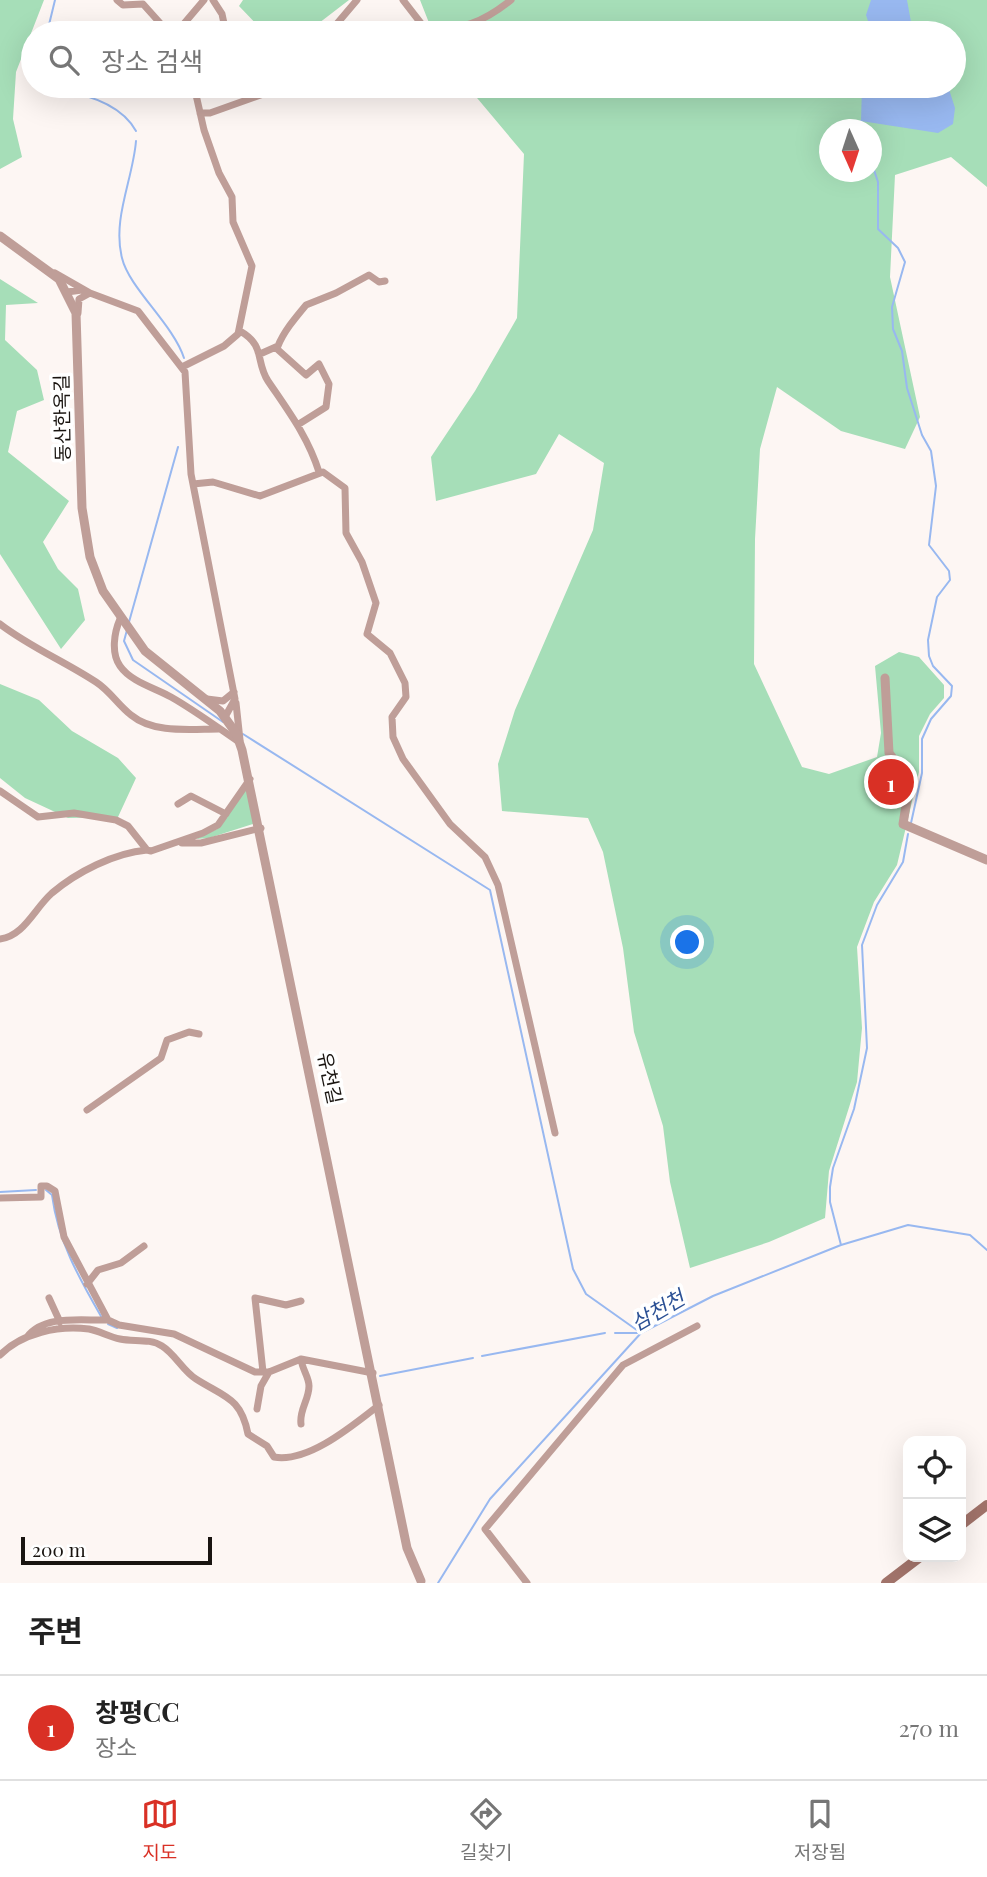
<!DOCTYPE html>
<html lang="ko">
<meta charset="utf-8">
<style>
:root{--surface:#fff;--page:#f6f6f6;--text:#222;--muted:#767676;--line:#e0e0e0;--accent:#d93025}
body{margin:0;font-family:"Playfair Display","Noto Sans KR",serif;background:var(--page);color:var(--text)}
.controls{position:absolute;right:21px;bottom:21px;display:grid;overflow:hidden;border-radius:14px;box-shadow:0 7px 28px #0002}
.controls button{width:63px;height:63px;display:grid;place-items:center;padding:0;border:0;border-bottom:2px solid var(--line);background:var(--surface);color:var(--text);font:35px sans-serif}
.compass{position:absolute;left:819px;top:119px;width:63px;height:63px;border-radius:50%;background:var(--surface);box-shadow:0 7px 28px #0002;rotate:177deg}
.scale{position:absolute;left:21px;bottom:18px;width:191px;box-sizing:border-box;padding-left:7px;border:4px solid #191410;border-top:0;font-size:19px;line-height:24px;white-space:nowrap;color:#191410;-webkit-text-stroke:5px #fff;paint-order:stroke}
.you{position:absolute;left:688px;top:943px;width:24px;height:24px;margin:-18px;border:5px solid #fff;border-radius:50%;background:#1a73e8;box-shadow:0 0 0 10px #1a73e833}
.badge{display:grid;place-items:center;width:46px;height:46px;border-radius:50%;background:var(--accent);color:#fff;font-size:23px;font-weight:700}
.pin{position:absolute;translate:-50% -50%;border:4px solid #fff;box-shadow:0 2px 7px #0006}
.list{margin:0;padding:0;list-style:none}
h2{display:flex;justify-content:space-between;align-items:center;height:91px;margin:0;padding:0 28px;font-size:30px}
h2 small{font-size:23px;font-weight:400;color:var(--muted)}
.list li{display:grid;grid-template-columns:46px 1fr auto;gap:21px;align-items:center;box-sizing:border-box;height:105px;padding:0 28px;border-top:2px solid var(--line)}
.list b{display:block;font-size:26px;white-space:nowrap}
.list p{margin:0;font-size:23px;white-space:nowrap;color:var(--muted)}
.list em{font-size:23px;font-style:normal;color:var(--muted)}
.icon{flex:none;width:38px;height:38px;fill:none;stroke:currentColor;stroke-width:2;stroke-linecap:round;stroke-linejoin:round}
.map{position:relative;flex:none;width:987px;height:1583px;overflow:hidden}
.search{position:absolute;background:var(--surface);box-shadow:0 7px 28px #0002;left:21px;right:21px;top:21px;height:77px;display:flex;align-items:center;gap:18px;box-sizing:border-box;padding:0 24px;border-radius:38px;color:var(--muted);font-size:26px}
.sheet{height:196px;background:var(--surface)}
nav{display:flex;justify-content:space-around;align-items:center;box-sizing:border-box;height:98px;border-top:2px solid var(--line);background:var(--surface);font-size:19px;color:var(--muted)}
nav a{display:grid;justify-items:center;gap:4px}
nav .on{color:var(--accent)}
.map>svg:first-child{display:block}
.green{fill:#a6deb8;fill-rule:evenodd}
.water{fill:#98b8f0}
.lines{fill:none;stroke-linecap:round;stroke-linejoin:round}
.stream{stroke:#98b8f0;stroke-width:2}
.minor{stroke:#bf9e98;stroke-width:7}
.tertiary{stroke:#bf9e98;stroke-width:9}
.secondary{stroke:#a1736a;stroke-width:10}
.labels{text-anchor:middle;stroke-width:7;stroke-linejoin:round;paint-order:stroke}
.street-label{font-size:19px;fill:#191410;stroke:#fff}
.water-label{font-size:21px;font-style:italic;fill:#2c5195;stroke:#fff}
</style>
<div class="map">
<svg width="987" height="1583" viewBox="0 0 987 1583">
<rect width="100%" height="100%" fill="#fdf6f3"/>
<path class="green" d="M0,0H44L16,72L13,119L22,157L0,169Z
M243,0H349L306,33H265L239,6Z
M420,0H987V187L951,157L895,175L890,277L920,417L905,449L841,431L777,387L760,449L755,539L754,664L802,767L829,774L877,757L881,733L875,666L899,652L919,657L944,685V698L930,714L919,736V772L897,865L874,902L857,947L862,1028L857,1082L829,1171L825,1218L769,1242L690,1268L670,1182L663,1126L634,1032L623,948L603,852L588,818L502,811L498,764L515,710L593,530L604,463L559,434L536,474L436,501L431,457L475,391L517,318L524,154L467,86H954V33H433ZM830,130H872V172H830Z
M0,279L38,303L6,305L5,340L37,370L44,400L17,411L8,452L69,501L43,542L58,569L78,589L85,620L61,649L0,554Z
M0,684L39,700L72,731L118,758L136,778L118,817L68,818L25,798L0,778Z
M249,784L256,823L209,838L196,839L217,829Z"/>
<path class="water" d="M871,0H907L911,22L918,33H866L871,30L866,15Z
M862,86H948L955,108L953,124L938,133L861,121Z"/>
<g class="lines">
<path class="stream" d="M47,33L55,0
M53,86L57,90C86,94 121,104 136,131
M858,130L861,121
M136,141C133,179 112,219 122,258C129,288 173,324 184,358
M872,164L878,182V229L898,248L905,262L892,307L893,329L902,351L907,388L922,435L931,451L936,486L929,545L949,571L950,580L937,597L928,640L929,656L933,666L952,686L951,696L931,719L922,739V773L911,823
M129,622L178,447
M127,630L124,641L133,660L223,722
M243,734L490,890L573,1269L586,1294L641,1333
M46,1190L52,1195C58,1241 79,1278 102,1318
M0,1192L36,1190
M841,1245L830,1202V1187L833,1168L854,1109L867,1048L862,945L877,905L903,862L908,834
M108,1324L117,1328
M615,1333H639
M482,1356L605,1333
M380,1376L473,1358
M438,1583L490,1499L641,1333L713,1296L841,1245L908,1225L970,1235L987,1250"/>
<path class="minor" d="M117,0L123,5L143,4L169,33
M213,0L222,14L226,33
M403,0L427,31C464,28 481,24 511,0
M176,33L204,0
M329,33L357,0
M200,113H210L286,86
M55,273L90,293L79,299L78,313
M67,292L82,290L138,311L185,372L191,474L235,699L225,717
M240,331C266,346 255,361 268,381C289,412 308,437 319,472
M276,348L306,375L319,364L329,384L326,407L299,424
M260,354L278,346C284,331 296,317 306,305L336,293L369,275L379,282L385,281
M182,367L224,346L238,334L252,266L233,222L232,197L219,173L204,130L194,86
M193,484L213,482L260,496L323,472L345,488L346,533L362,562L376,603L367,634L390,653L405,683L406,697L392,717L393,737L403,759L450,824L485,857L498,885L555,1133
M120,619C114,633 111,653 120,666C131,682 155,688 171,697C194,710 217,727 239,742
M0,624C30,647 64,661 96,682C110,691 118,705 131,715C154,734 191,729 219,729
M207,699L223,701L234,692
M236,703L240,740
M0,791L38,817L74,813L116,820L128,826L147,850L151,851L203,833L218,825L250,779
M178,804L191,796L226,814
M182,843H201L261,828
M0,939C24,936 34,909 52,893C77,872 114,853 147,850
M87,1110L161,1058L167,1040L189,1032L199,1034
M0,1198L41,1197V1186H47L55,1191L64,1237L108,1320L119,1325L174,1334L255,1372H269L301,1359L373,1373
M87,1284L98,1270L121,1263L144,1246
M49,1298L60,1322
M27,1337C44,1314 83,1321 108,1320
M0,1355C22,1333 58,1325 89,1329C100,1331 109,1337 120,1339C133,1342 150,1338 162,1346C175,1354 183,1371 196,1379C224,1397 241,1397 248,1434L267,1446L274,1457C308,1463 352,1426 379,1405
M301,1359C302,1369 309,1377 309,1386C309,1400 299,1410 301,1424
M263,1372L255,1298L286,1305L301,1301
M257,1409L261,1386L269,1372
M527,1583L485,1529L623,1365L697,1326"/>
<path class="tertiary" d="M0,236L59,279L76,313L82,508L90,557L103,591L145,651L220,711L236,733L242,750L407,1548L421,1581
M885,678L889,753L910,781L903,824L987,860"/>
<path class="secondary" d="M961,1525L987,1505
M886,1583L920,1557"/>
</g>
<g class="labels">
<g class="street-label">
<text transform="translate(62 418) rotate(-91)" y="7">동산한옥길</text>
<text transform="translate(330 1078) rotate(78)" y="7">유천길</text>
</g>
<g class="water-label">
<text transform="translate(658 1311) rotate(-30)" y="7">삼천천</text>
</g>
</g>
</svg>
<div class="controls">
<button><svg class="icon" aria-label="locate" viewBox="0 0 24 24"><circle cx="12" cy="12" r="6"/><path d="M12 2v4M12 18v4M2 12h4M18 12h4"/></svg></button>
<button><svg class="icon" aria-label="layers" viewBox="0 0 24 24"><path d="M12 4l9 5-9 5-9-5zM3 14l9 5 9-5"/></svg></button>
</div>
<svg class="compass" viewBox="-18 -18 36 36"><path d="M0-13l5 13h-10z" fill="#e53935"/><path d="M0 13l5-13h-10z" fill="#767676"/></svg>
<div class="scale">200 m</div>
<div class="you"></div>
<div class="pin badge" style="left:891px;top:782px">1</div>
<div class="search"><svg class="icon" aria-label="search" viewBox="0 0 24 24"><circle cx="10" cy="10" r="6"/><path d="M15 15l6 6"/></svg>장소 검색</div>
</div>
<section class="sheet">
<h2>주변<small></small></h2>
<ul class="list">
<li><span class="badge">1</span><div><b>창평CC</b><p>장소</p></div><em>270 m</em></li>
</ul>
</section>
<nav>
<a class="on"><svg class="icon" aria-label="map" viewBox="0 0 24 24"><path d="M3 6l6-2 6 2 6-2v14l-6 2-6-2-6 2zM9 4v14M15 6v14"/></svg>지도</a>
<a><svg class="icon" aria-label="directions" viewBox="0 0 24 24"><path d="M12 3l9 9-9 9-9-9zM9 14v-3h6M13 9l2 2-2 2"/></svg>길찾기</a>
<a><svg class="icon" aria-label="saved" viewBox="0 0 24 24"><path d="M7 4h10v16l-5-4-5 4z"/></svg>저장됨</a>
</nav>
